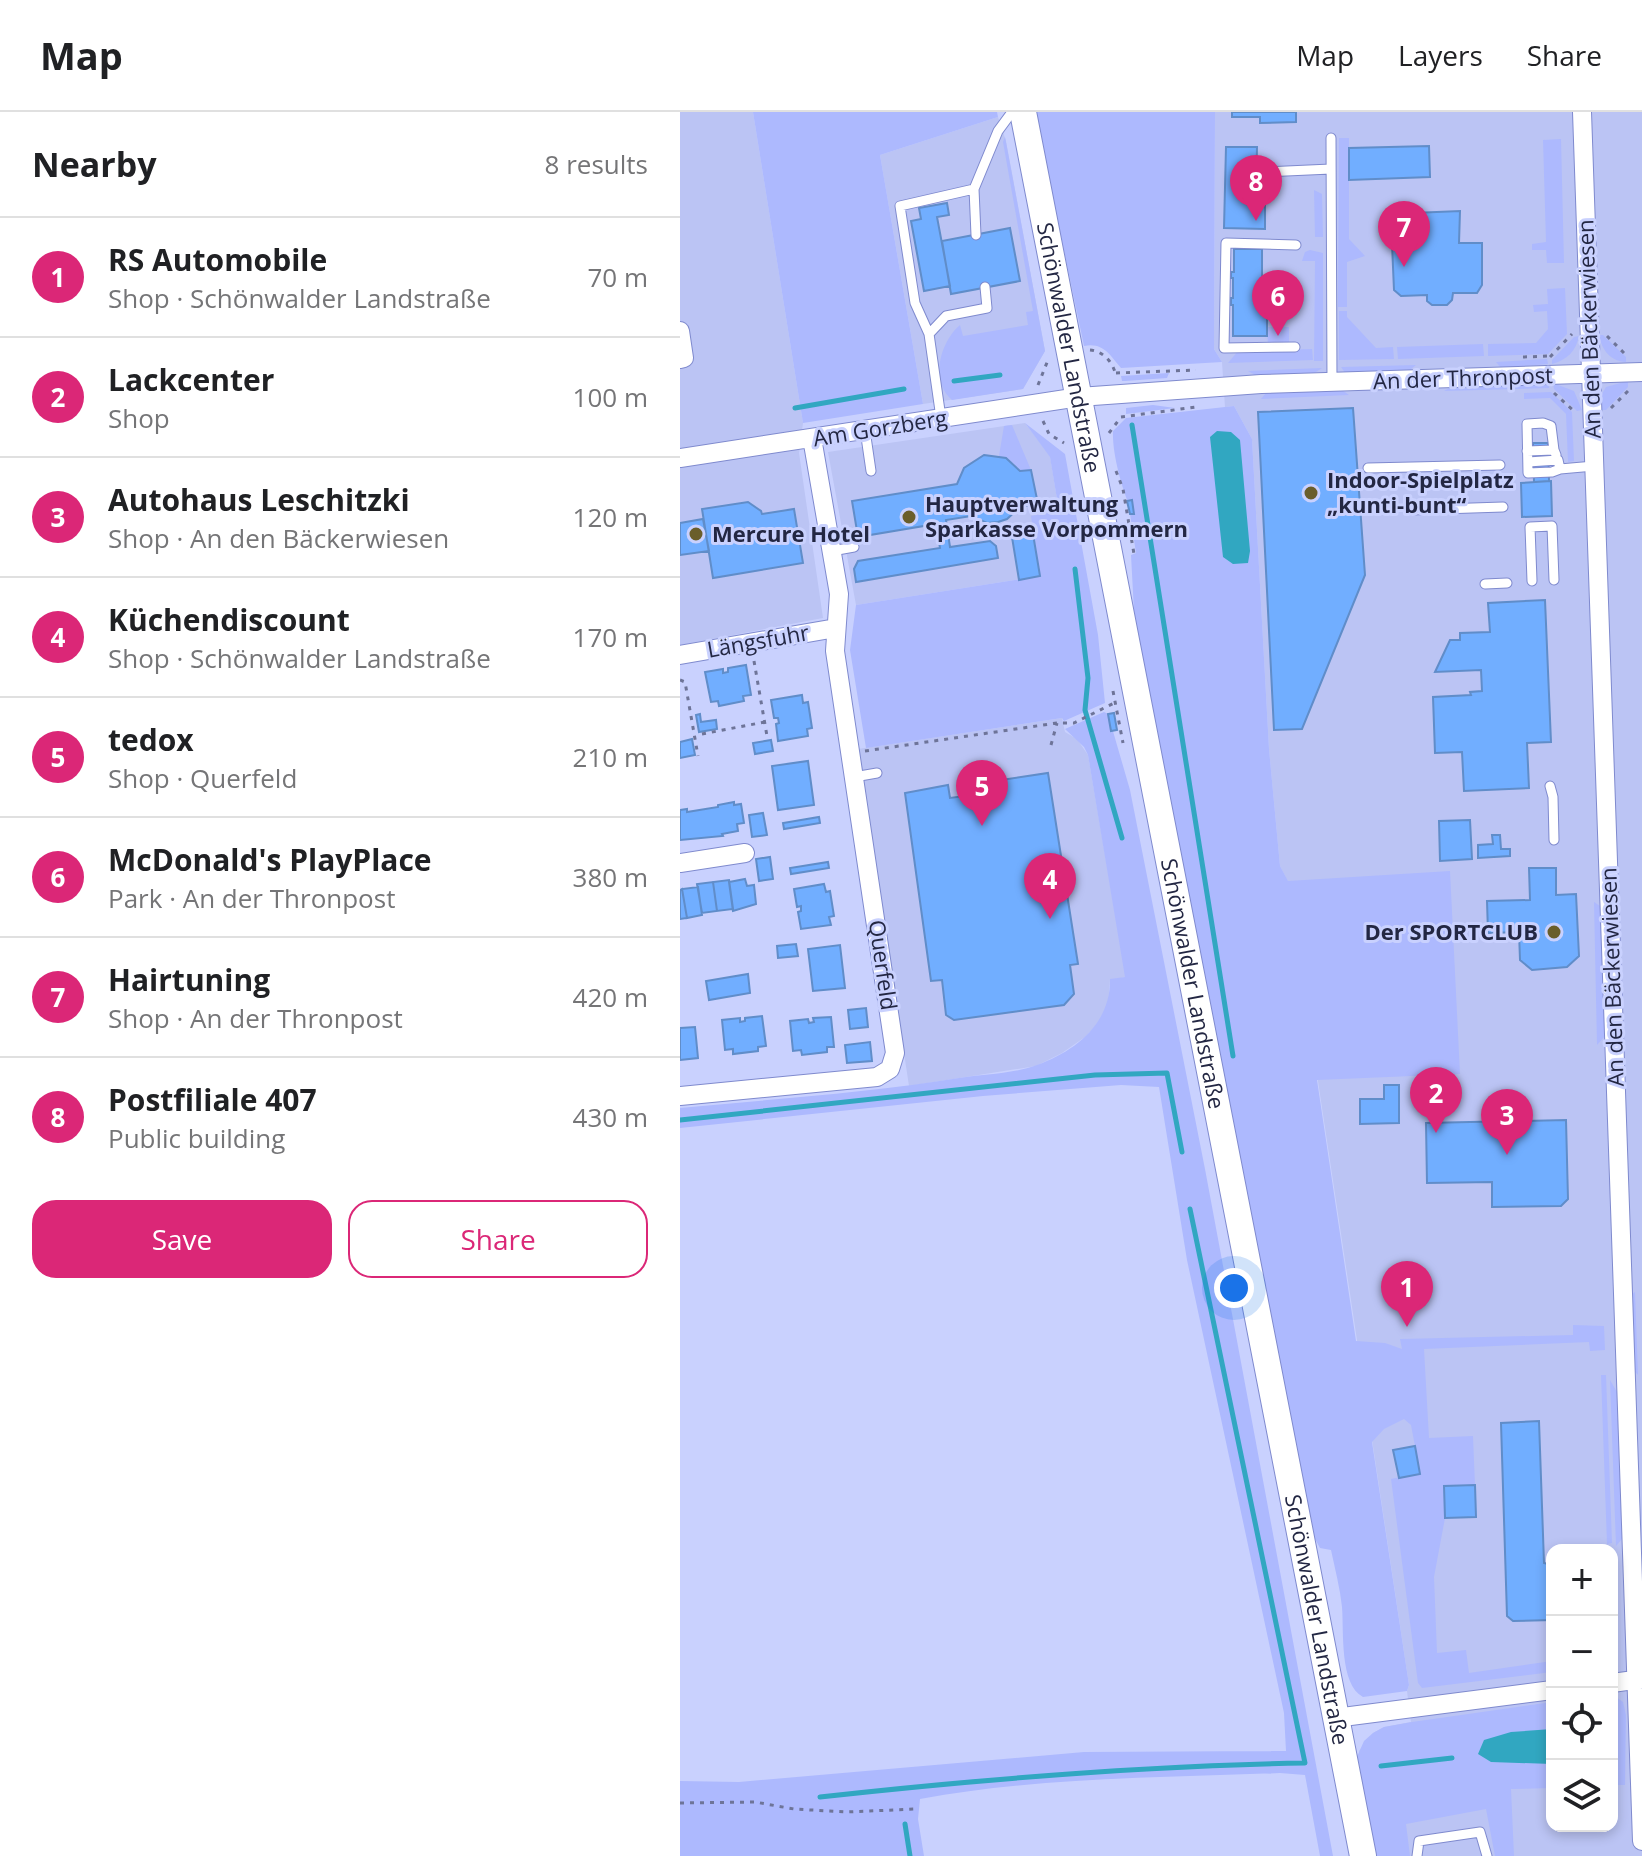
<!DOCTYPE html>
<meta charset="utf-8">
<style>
:root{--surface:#fff;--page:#f6f6f6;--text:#202124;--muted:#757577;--line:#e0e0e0;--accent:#db2777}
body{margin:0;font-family:"Open Sans",sans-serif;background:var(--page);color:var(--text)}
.controls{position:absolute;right:24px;bottom:24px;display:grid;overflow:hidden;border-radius:16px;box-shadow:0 4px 12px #0003}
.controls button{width:72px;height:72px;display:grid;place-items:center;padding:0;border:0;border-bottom:2px solid var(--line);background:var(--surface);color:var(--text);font:40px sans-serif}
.you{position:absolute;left:554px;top:1176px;width:28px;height:28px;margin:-20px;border:6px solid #fff;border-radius:50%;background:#1a73e8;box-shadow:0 0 0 12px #1a73e833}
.badge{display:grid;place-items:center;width:52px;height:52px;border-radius:50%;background:var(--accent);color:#fff;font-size:26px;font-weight:700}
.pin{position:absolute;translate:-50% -66px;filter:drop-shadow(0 2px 4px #0008)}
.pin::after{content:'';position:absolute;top:42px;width:28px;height:24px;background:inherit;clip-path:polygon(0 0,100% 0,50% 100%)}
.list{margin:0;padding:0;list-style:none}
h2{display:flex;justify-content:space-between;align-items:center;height:104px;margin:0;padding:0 32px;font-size:34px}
h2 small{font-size:26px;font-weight:400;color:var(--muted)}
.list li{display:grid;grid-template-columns:52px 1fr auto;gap:24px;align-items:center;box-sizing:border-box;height:120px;padding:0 32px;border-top:2px solid var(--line)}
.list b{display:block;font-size:30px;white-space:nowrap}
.list p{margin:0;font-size:26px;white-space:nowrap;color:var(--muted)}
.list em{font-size:26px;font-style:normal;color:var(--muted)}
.actions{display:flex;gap:16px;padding:24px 32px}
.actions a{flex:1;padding:18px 0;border:2px solid var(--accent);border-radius:24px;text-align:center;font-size:28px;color:var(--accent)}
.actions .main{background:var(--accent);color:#fff}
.icon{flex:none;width:44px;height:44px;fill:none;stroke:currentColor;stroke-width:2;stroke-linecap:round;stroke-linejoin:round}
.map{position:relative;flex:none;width:962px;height:1744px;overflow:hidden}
header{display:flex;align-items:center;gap:48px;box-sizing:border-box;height:112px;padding:0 40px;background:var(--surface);border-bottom:2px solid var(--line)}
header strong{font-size:38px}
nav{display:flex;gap:44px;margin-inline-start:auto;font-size:28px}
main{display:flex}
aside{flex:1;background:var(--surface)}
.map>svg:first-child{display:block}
.built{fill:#bbc4f4;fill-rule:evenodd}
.green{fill:#adb9fe}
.water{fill:#31a7c1}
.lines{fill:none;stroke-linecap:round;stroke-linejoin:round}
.stream{stroke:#31a7c1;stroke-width:5}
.building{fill:#71aeff;stroke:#608dc9;stroke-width:2}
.service-casing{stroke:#7f8ace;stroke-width:11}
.minor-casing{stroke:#7f8ace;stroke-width:20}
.secondary-casing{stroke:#7f8ace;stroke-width:28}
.path{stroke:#6e7498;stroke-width:3;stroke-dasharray:4 6;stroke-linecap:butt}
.service{stroke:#fff;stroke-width:9}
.minor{stroke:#fff;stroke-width:18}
.secondary{stroke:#fff;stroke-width:26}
.poi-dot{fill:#6a5e2b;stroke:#c9d1fe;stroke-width:3}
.labels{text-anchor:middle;stroke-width:6;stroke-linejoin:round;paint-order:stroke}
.street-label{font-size:22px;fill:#232743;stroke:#c9d1fe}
.poi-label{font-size:22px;font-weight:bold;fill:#232743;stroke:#c9d1fe;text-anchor:start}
</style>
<header>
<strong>Map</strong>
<nav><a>Map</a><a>Layers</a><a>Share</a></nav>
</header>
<main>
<aside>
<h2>Nearby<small>8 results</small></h2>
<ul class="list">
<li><span class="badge">1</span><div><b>RS Automobile</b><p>Shop · Schönwalder Landstraße</p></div><em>70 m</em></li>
<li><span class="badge">2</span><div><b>Lackcenter</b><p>Shop</p></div><em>100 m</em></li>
<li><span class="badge">3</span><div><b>Autohaus Leschitzki</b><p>Shop · An den Bäckerwiesen</p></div><em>120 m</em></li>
<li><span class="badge">4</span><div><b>Küchendiscount</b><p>Shop · Schönwalder Landstraße</p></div><em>170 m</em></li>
<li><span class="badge">5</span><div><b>tedox</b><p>Shop · Querfeld</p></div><em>210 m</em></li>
<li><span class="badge">6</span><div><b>McDonald's PlayPlace</b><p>Park · An der Thronpost</p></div><em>380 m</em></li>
<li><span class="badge">7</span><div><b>Hairtuning</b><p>Shop · An der Thronpost</p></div><em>420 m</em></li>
<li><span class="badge">8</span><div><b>Postfiliale 407</b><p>Public building</p></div><em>430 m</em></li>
</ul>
<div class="actions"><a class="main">Save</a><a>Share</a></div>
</aside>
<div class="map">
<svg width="962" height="1744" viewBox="0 0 962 1744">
<rect width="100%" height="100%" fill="#c9d1fe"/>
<path class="built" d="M0,0H73L123,311L119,341L143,506L0,533Z
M535,0H962V1744H692L679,1639L693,1621L704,1615L731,1610L727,1579L729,1573L608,770L600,754L589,637L572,327L554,294L545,295L542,250L534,237ZM872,1438H932V1714H872Z
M318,5L326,29L365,239L343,277L243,292L200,43Z
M345,311L370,344L379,399L352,416L360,464L176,493L148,340Z
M382,606L385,620L397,627L408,643L446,865L430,868L428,895L420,910L405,925L382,941L356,954L229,974L178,637Z"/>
<path class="green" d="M73,0H317L318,5L200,43L243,292L123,311Z
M355,0H535L534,237L542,250L441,256C430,243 423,230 404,234Z
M325,25L365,239L343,277L272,288C249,268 261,229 280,213L283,224L348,213L346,200L353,199L323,30Z
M659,26H669V127L685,144L667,150V195H658Z
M881,27L884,151H867L866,138H852V132L866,130L863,28Z
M634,78L642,82L643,125H635Z
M630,138L643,141V249H634L635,149H622L625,140Z
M885,176L887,222L868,242L808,244V232L856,231L868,217L867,199L854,200L853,193L868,192L867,177Z
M659,199H667V205L696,236L713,235L714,247L659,248Z
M587,215H609V233H588Z
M919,223H923L946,245V250C930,249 922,238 919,223Z
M899,224C896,239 887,248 872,252V248L894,225Z
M803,232L804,244L718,247L717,235Z
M632,237L633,248L548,251L558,239Z
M867,247L868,252L821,256L816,250Z
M736,253L730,258L666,262L661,255Z
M642,256L633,262L575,263L568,259Z
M489,261L487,266L445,269H442L441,264Z
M948,269V275L926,298H919V287L926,275Z
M868,271L869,276L764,279L771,275Z
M873,271L894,279L902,298L897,299L874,277Z
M662,278L669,283L581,287L586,281Z
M871,280L892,300L894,349L888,350L886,302L870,286L844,287V281Z
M473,293L495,296L446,302V296Z
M554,294L572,327L589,637L600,754L608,769L770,759L780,962L637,968L676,1229L705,1231L722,1237L720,1227L893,1223V1213L924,1214L925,1238L910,1239L909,1230L744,1237L749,1326L793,1324L795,1373L764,1374L765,1406L754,1465L757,1541L786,1538L789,1561L872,1549V1560L742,1576L738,1571L711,1367L740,1361L731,1313L724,1307L704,1317L692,1330L729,1573L727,1579L683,1585C659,1572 664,1519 662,1495C660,1476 655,1457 651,1438L640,1436L629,1416L473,621L454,499L451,443L456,441L450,402H453C443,380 432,343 433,319L446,306Z
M345,311L385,342L418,523L425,591L384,609L382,606L186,636L170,538L176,493L360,464L351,404L379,399L370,345Z
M332,313L351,358L340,359L334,352L319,344L324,314Z
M424,600L428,602L450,678L525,1057L653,1744H640L625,1663L600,1661C480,1666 358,1665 240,1687L238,1707L244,1744H0V1669L59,1670L404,1640L606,1639L604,1601L507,1148L479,975L441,973L303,984L0,1016V996C93,987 187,981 279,966C304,962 333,962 357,953C396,939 431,911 430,867L445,865L408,643L404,635L385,617Z
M914,790L920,794L925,924L917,933Z
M955,1180L958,1263L950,1254L948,1185Z
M921,1263H926L932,1431L927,1432Z
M930,1268L937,1280L942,1427L936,1434Z
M932,1582L943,1590L946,1603L945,1673H932Z
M872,1590V1676L831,1677L834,1744H815L806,1697L726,1712L730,1744H692L676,1647L684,1629L693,1621L704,1615L732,1610Z"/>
<path class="water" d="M537,319L551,320L560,328L570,439L568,451L553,452L543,445L530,325Z
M872,1617V1652L811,1650L798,1642L804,1628L831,1620Z"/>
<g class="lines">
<path class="stream" d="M274,269L320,263
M115,296L224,277
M452,313L553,944
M395,457L408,566L405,598L442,726
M0,1008L415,963L487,961L502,1040
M701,1654L772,1646
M140,1685C302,1667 462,1654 625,1651L510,1097
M225,1712L230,1744"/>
</g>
<path class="building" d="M552,0H616V10L580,11V5H552Z
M749,34L750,65L669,68V36Z
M546,35H577L576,78H585V117L544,116Z
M267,91L269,103L257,105L270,174L244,179L231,109L241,107L239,96Z
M780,99L779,131H802V173L797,181H773L772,188L767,193H752L747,189V183L721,184L714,178L712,132H734L733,101Z
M330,116L340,169L271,182L262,129Z
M554,137H582V200H587V224H553V193H551V186H553V166H551V160H554Z
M673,296L685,463L622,617L594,618L578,300Z
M853,331H868L869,369L854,370Z
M304,343L326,346L340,359L351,358L358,392L340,395L327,407L318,410L307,411L291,404L266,408L270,435L310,429L316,434L318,446L176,470L174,457L178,449L260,436L256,412L178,425L172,389L277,372L284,356Z
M871,369L872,404L842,405L841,371Z
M452,388L454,402H450L447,389Z
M68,390L81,399L82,402L114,397L123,451L33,466L22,397Z
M23,407L29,439L0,443V411Z
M352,416L360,464L339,468L331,419Z
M865,488L871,630L847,631L849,676L784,679L782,640L755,641L753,585L791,583L790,580L802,579L801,558L755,560L770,528H780V521L810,520L808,491Z
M66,553L71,583L63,584L64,589L39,594L38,589L31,590L25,560L43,557V561L48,560V556Z
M122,583L123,591L128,590L132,616L127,617L128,624L98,629L96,612L99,611L98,606H94L91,588Z
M434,601L437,618L431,619L428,602Z
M20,602L21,610L36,608L37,617L19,620L16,603Z
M12,627L15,643L0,646V630Z
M91,628L93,639L75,642L73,631Z
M128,649L134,693L98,698L92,654Z
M368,661L398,852L390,853L394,882L384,893L274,908L266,903L262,868L251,869L225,681L268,673L270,686L323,679L321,668Z
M54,690V693L61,692L64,711L57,712L58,719L42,722L43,724L0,728V698L7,697V700L38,695V693Z
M83,701L87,723L72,725L69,703Z
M139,705L140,711L104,717L103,711Z
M790,708L792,747L760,749L759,709Z
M812,723H820L821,737H830V744L798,746V733L813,732Z
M90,745L93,767L79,769L76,747Z
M148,750L149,756L111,762L110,756Z
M849,756H876V783L896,782L899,844L887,855L852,858L840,848L839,820L808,821L807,789L850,788Z
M65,767L67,774L74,773L76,792L53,799L49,770Z
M49,768L53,797L37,799L33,770Z
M33,770L37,799L22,801L17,772Z
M144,772L146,780L150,779L154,804L149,805L151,813L121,817L118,800L121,799V794L117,795L114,777Z
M18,775L22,803L7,806L2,777Z
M2,777L7,806L0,807V778Z
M116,832L118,844L98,846L97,834Z
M160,833L165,876L133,879L128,837Z
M68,862L70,881L29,888L26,869Z
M186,896L188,915L170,917L168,898Z
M82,904L86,934L78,935V939L53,942V937L45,938L42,908L60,906V910L65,909V906Z
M151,905L154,935H147V940L122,943L121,938L113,939L110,909L128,907L129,911L134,910L133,906Z
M15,915L18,946L0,948V916Z
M190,930L192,949L167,951L165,933Z
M704,973H719V1011L680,1012V987H704Z
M886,1008L888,1087L881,1094L812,1095V1070L747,1071L746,1011Z
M859,1309L864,1451L872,1453V1508L833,1509L827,1504L821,1311Z
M735,1334L740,1362L719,1366L713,1338Z
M795,1373L796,1405L765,1406L764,1374Z"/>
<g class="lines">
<g class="service-casing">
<path id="service" d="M651,26L652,270
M584,60L651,57
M296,123L294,77L318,19L332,0
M249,222L235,191L220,94L294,77
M615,235L544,236L546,131L616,133
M261,306L249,222L266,204L307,196L305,175
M185,318L191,359
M874,338L871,314L863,311L847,312L848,361L872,360L880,357
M847,339L874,338L876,343
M848,350L878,348L880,357L914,354
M688,356L820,353
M731,398L823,395
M152,439L174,435
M852,469L850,415L872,414L874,468
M805,472L827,471
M174,665L197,661
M870,674L873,685L874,728
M737,1744L739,1729L800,1720L807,1744"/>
</g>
<g class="minor-casing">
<path id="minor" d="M902,0L962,1729
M0,219L4,246L0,247
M0,346L399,285L581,272L962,260
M0,543L156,516
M0,751L65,741
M0,984L197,965L210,957L215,941L155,539L159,482L132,326
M932,1571L962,1567
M655,1606L872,1578"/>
</g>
<g class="secondary-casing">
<g id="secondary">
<path id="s1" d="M343,0L683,1744"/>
</g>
</g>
<path class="path" d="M927,224L947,244
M410,238C422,239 431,248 435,260
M843,245L870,244
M870,245L892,222
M436,261L516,258
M358,273L368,248
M874,281L895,300
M931,296L948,279
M363,309L369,322L384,331
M429,321L441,305L516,295
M436,359L443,377L454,442
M74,549L87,624
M0,568L5,570L18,644
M433,579L443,631
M22,622L85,610
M371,633L377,611
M185,639L377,611H394L434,591
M0,1691L75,1690L114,1697L166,1700L236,1697"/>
<use href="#service" class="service"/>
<use href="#minor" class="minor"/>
<use href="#secondary" class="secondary"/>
</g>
<g class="poi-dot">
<circle cx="631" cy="381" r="8"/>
<circle cx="229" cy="405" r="8"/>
<circle cx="16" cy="422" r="8"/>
<circle cx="874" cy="820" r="8"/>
</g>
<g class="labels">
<g class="street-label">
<text transform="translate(909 217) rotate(-92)" y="8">An den Bäckerwiesen</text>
<text dy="8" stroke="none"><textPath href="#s1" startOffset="240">Schönwalder Landstraße</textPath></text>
<text transform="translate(783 266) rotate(-2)" y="8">An der Thronpost</text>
<text transform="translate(200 316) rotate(-9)" y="8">Am Gorzberg</text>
<text transform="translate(78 529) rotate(-10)" y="8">Längsfuhr</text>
<text transform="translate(203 853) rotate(82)" y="8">Querfeld</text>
<text transform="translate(932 865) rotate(-92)" y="8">An den Bäckerwiesen</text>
<text dy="8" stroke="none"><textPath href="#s1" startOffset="888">Schönwalder Landstraße</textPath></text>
<text dy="8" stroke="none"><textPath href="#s1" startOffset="1536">Schönwalder Landstraße</textPath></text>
</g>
<g class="poi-label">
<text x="647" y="376">Indoor-Spielplatz<tspan x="647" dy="25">„kunti-bunt“</tspan></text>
<text x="245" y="400">Hauptverwaltung<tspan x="245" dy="25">Sparkasse Vorpommern</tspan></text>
<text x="32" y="430">Mercure Hotel</text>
<text x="858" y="828" text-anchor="end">Der SPORTCLUB</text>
</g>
</g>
</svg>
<div class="controls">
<button>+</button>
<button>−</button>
<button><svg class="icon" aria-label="locate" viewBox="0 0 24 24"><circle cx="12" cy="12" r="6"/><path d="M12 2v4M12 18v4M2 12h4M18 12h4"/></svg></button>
<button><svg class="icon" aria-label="layers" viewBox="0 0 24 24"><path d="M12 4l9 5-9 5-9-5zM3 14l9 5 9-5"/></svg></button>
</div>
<div class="you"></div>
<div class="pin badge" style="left:727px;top:1215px">1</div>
<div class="pin badge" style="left:756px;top:1021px">2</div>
<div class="pin badge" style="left:827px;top:1043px">3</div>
<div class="pin badge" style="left:370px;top:807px">4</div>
<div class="pin badge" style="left:302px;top:714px">5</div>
<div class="pin badge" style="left:598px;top:224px">6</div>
<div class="pin badge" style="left:724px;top:155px">7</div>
<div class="pin badge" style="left:576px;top:109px">8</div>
</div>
</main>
